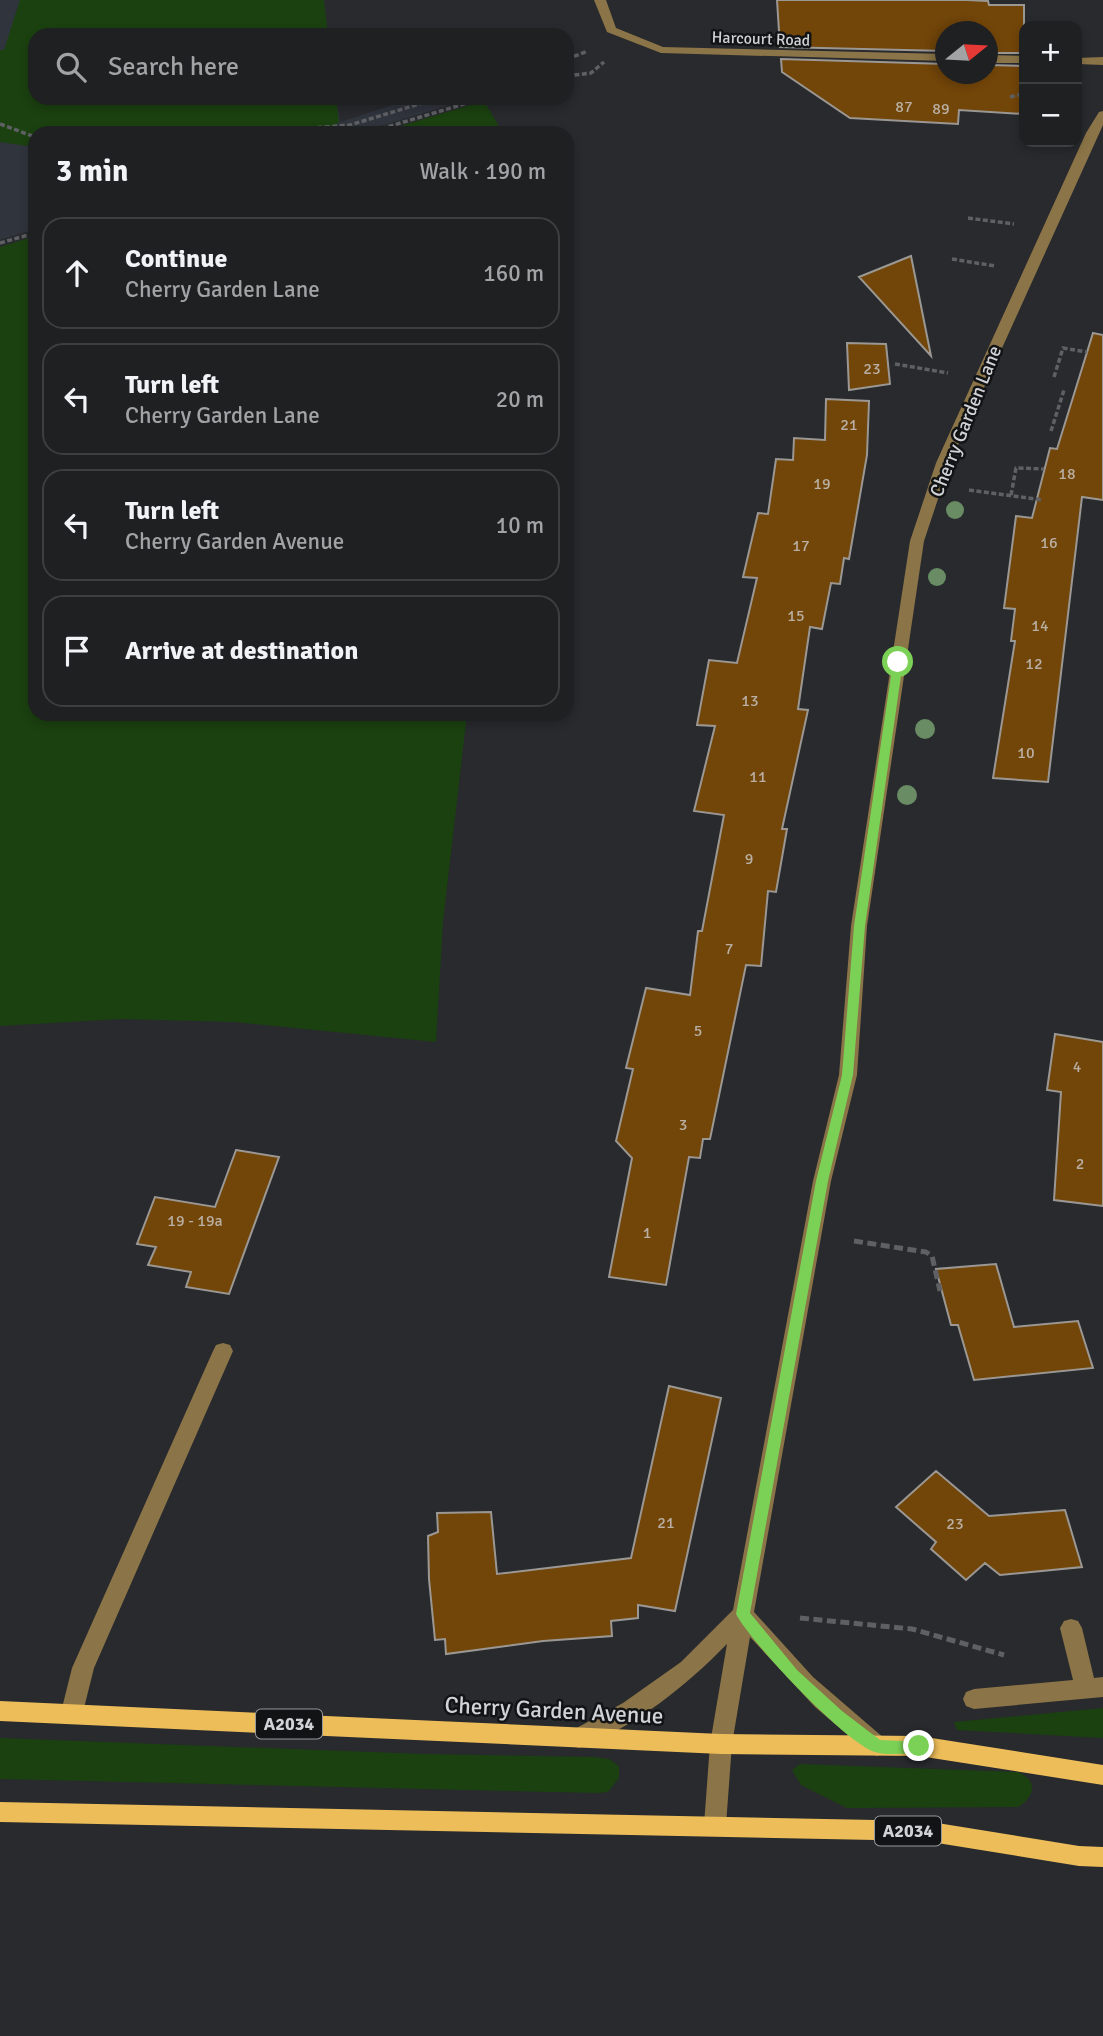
<!DOCTYPE html>
<meta charset="utf-8">
<style>
:root{--surface:#1e2022;--page:#26282a;--text:#f1f3f6;--muted:#a1a3a5;--line:#3c3e40}
body{margin:0;font-family:Signika,sans-serif;background:var(--page);color:var(--text)}
.controls{position:absolute;right:21px;top:21px;display:grid;overflow:hidden;border-radius:14px;box-shadow:0 4px 10px #0003}
.controls button{width:63px;height:63px;display:grid;place-items:center;padding:0;border:0;border-bottom:2px solid var(--line);background:var(--surface);color:var(--text);font:35px sans-serif}
.compass{position:absolute;left:935px;top:21px;width:63px;height:63px;border-radius:50%;background:var(--surface);box-shadow:0 4px 10px #0003;rotate:72deg}
.stop{position:absolute;width:21px;height:21px;margin:-16px;border:5px solid #7bd155;border-radius:50%;background:#fff}
.stop.end{background:#7bd155;border-color:#fff;box-shadow:0 2px 7px #0008}
.list{margin:0;padding:0;list-style:none}
h2{display:flex;justify-content:space-between;align-items:center;height:91px;margin:0;padding:0 28px;font-size:30px}
h2 small{font-size:23px;font-weight:400;color:var(--muted)}
.list li{display:grid;grid-template-columns:46px 1fr auto;gap:21px;align-items:center;box-sizing:border-box;height:112px;margin:0 14px 14px;padding:0 14px;border:2px solid var(--line);border-radius:21px}
.list b{display:block;font-size:26px;white-space:nowrap}
.list p{margin:0;font-size:23px;white-space:nowrap;color:var(--muted)}
.list em{font-size:23px;font-style:normal;color:var(--muted)}
.icon{flex:none;width:38px;height:38px;fill:none;stroke:currentColor;stroke-width:2;stroke-linecap:round;stroke-linejoin:round}
.map{position:relative;flex:none;width:1103px;height:2036px;overflow:hidden}
.search{position:absolute;background:var(--surface);box-shadow:0 4px 10px #0003;left:28px;top:28px;width:546px;height:77px;display:flex;align-items:center;gap:18px;box-sizing:border-box;padding:0 24px;border-radius:21px;color:var(--muted);font-size:26px}
.panel{position:absolute;background:var(--surface);box-shadow:0 4px 10px #0003;left:28px;top:126px;width:546px;height:595px;border-radius:21px}
.map>svg:first-child{display:block}
.built{fill:#30343d}
.green{fill:#1b4110}
.building{fill:#724509;stroke:#9b9793;stroke-width:2}
.lines{fill:none;stroke-linecap:round;stroke-linejoin:round}
.path-far1{stroke:#5f6064;stroke-width:3.5;stroke-dasharray:5 2.5;stroke-linecap:butt}
.path{stroke:#5f6064;stroke-width:5;stroke-dasharray:9 4.5;stroke-linecap:butt}
.minor{fill:#8b7447;fill-rule:evenodd}
.major{fill:#edbd5a;fill-rule:evenodd}
.tree{fill:#698c64}
.route{fill:#7bd155}
.labels{text-anchor:middle;stroke-width:5;stroke-linejoin:round;paint-order:stroke}
.far-street-label{font-size:16px;fill:#d1d2d5;stroke:#121315}
.number-label{font-size:16px;fill:#b9afa2}
.shield{fill:#121315;stroke:#98999b;stroke-width:2}
.shield-label{font-size:18px;font-weight:bold;fill:#d1d2d5}
.street-label{font-size:19px;fill:#d1d2d5;stroke:#121315}
.near-street-label{font-size:23px;fill:#d1d2d5;stroke:#121315}
</style>
<div class="map">
<svg width="1103" height="2036" viewBox="0 0 1103 2036">
<rect width="100%" height="100%" fill="#282a2e"/>
<path class="built" d="M0,0H324L328,35H35V98H336L340,122L414,98H474L357,133H35V229L0,240Z"/>
<path class="green" d="M20,0H324L328,35H35V98H336L339,122L327,133H35V147L0,142V50H4Z
M484,101L503,133H377Z
M35,236V714H467L443,922L436,1042L234,1022L121,1019L0,1026V247Z
M1103,1708V1738L957,1730L954,1722Z
M0,1738L424,1754L593,1757L609,1759L619,1766V1778L608,1792L598,1793L0,1779Z
M800,1764L1018,1772C1038,1780 1035,1797 1018,1807L847,1808L801,1785L792,1770Z"/>
<path class="building" d="M777,0H967L988,1L989,5H1024V53H988V32H946V51L780,47Z
M781,59L946,64V74H988V65L1024,66V114L959,110L958,124L850,118L782,72Z
M911,256L931,356L859,277Z
M1093,333L1103,335V500L1082,497L1048,782L993,778L1015,641H1011L1015,609L1004,608L1016,516L1032,518L1050,448L1057,449Z
M847,343L886,344L890,384L849,390Z
M826,399L869,401L867,455L849,559L844,558L840,584L831,583L822,629L810,627L798,709L808,710L782,829H787L776,892L768,891L761,966L746,965L710,1139H703L700,1158L689,1157L666,1285L609,1277L632,1158L616,1141L633,1069L626,1068L646,988L690,995L698,931H702L724,815L694,811L715,726L697,725L709,660L737,663L757,578L743,577L758,513L768,514L776,459L793,460L794,438L825,440Z
M1055,1034L1103,1042V1206L1054,1200L1061,1092L1047,1090Z
M236,1150L279,1157L229,1294L186,1287L191,1272L148,1265L156,1247L137,1244L155,1197L215,1207Z
M996,1264L1014,1327L1078,1321L1093,1368L974,1380L958,1325H951L936,1269Z
M669,1386L721,1398L675,1611L638,1605V1618L611,1621L612,1636L543,1641L446,1654L445,1639L435,1640L429,1579L428,1536L438,1532L437,1513L491,1512L497,1574L631,1558Z
M936,1471L989,1516L1065,1510L1082,1567L1000,1575L985,1563L966,1580L931,1549L936,1542L896,1507Z"/>
<g class="lines">
<path class="path-far1" d="M567,59L588,51
M567,76L591,73L604,62
M1010,97L1023,94
M0,124L35,137
M250,133L350,125L439,98
M367,133L484,98
M968,218L1014,224
M0,243L35,233
M952,259L995,266
M895,364L948,373
M1054,377L1063,348L1087,352
M1051,431L1064,390
M969,490L1043,500
M1011,495L1016,468L1044,469"/>
<path class="path" d="M854,1241L926,1252L932,1256L940,1291
M800,1618L912,1629L1004,1655"/>
<path class="minor" d="M594,0H606L616,28L663,47L946,54V61L661,53L607,32Z
M988,55L1024,56V63H988Z
M1103,57V65L1077,64V58Z
M1103,111V125L950,463L924,541L867,926L857,1075L831,1181L754,1612L813,1677L885,1739L888,1746L885,1753L877,1756L869,1753L815,1707L750,1637L732,1744L726,1825L723,1832L715,1835L707,1832L704,1825L710,1744L727,1644C686,1686 635,1727 579,1748L571,1745L568,1738L571,1731L623,1703L681,1662L733,1610L813,1181L839,1075L851,926L910,541L936,463L1086,133L1099,112Z
M223,1343L230,1345L233,1351L94,1668L83,1712L80,1719L72,1722L64,1719L61,1712L72,1668L213,1351L216,1345Z
M1071,1619L1078,1621L1082,1628L1094,1678L1103,1677V1697L974,1709L966,1706L963,1699L966,1692L974,1689L1073,1680L1060,1628L1064,1621Z"/>
<path class="major" d="M0,1701L721,1734L919,1736L1103,1765V1785L919,1756L721,1754L0,1721Z
M0,1802L925,1821L1079,1846L1103,1847V1867L1079,1866L925,1841L0,1822Z"/>
</g>
<g class="tree">
<circle cx="955" cy="510" r="9"/>
<circle cx="937" cy="577" r="9"/>
<circle cx="925" cy="729" r="10"/>
<circle cx="907" cy="795" r="10"/>
</g>
<path class="route" d="M898,659L903,662L865,926L853,1075L828,1181L750,1613L797,1670L842,1711L880,1740L924,1742V1751L919,1753C906,1753 888,1756 875,1752C846,1743 751,1643 736,1614L816,1181L842,1075L854,926L893,662Z"/>
<g class="labels">
<g class="far-street-label">
<text transform="translate(761 38) rotate(2)" y="6">Harcourt Road</text>
</g>
<g class="number-label">
<text x="904" y="112">87</text>
<text x="941" y="114">89</text>
<text x="872" y="374">23</text>
<text x="849" y="430">21</text>
<text x="1067" y="479">18</text>
<text x="822" y="489">19</text>
<text x="1049" y="548">16</text>
<text x="801" y="551">17</text>
<text x="796" y="621">15</text>
<text x="1040" y="631">14</text>
<text x="1034" y="669">12</text>
<text x="750" y="706">13</text>
<text x="1026" y="758">10</text>
<text x="758" y="782">11</text>
<text x="749" y="864">9</text>
<text x="729" y="954">7</text>
<text x="698" y="1036">5</text>
<text x="1077" y="1072">4</text>
<text x="683" y="1130">3</text>
<text x="1080" y="1169">2</text>
<text x="195" y="1226">19 - 19a</text>
<text x="647" y="1238">1</text>
<text x="666" y="1528">21</text>
<text x="955" y="1529">23</text>
</g>
<g class="shield">
<rect x="256" y="1709.5" width="66" height="29" rx="5"/>
<rect x="875" y="1816.5" width="66" height="29" rx="5"/>
</g>
<g class="shield-label">
<text x="289" y="1730">A2034</text>
<text x="908" y="1837">A2034</text>
</g>
<g class="street-label">
<text transform="translate(965 421) rotate(-68)" y="7">Cherry Garden Lane</text>
</g>
<g class="near-street-label">
<text transform="translate(554 1710) rotate(3)" y="8">Cherry Garden Avenue</text>
</g>
</g>
</svg>
<div class="controls">
<button>+</button>
<button>−</button>
</div>
<svg class="compass" viewBox="-18 -18 36 36"><path d="M0-13l5 13h-10z" fill="#e53935"/><path d="M0 13l5-13h-10z" fill="#a1a3a5"/></svg>
<div class="stop" style="left:898px;top:662px"></div>
<div class="stop end" style="left:919px;top:1746px"></div>
<div class="search"><svg class="icon" aria-label="search" viewBox="0 0 24 24"><circle cx="10" cy="10" r="6"/><path d="M15 15l6 6"/></svg>Search here</div>
<section class="panel">
<h2>3 min<small>Walk · 190 m</small></h2>
<ul class="list">
<li><svg class="icon" aria-label="ahead" viewBox="0 0 24 24"><path d="M12 20V5M6 11l6-6 6 6"/></svg><div><b>Continue</b><p>Cherry Garden Lane</p></div><em>160 m</em></li>
<li><svg class="icon" aria-label="left" viewBox="0 0 24 24"><path d="M17 20v-9H6M10 6l-5 5 5 5"/></svg><div><b>Turn left</b><p>Cherry Garden Lane</p></div><em>20 m</em></li>
<li><svg class="icon" aria-label="left" viewBox="0 0 24 24"><path d="M17 20v-9H6M10 6l-5 5 5 5"/></svg><div><b>Turn left</b><p>Cherry Garden Avenue</p></div><em>10 m</em></li>
<li><svg class="icon" aria-label="arrive" viewBox="0 0 24 24"><path d="M6 21V4h12l-3 4 3 4H6"/></svg><div><b>Arrive at destination</b></div></li>
</ul>
</section>
</div>
